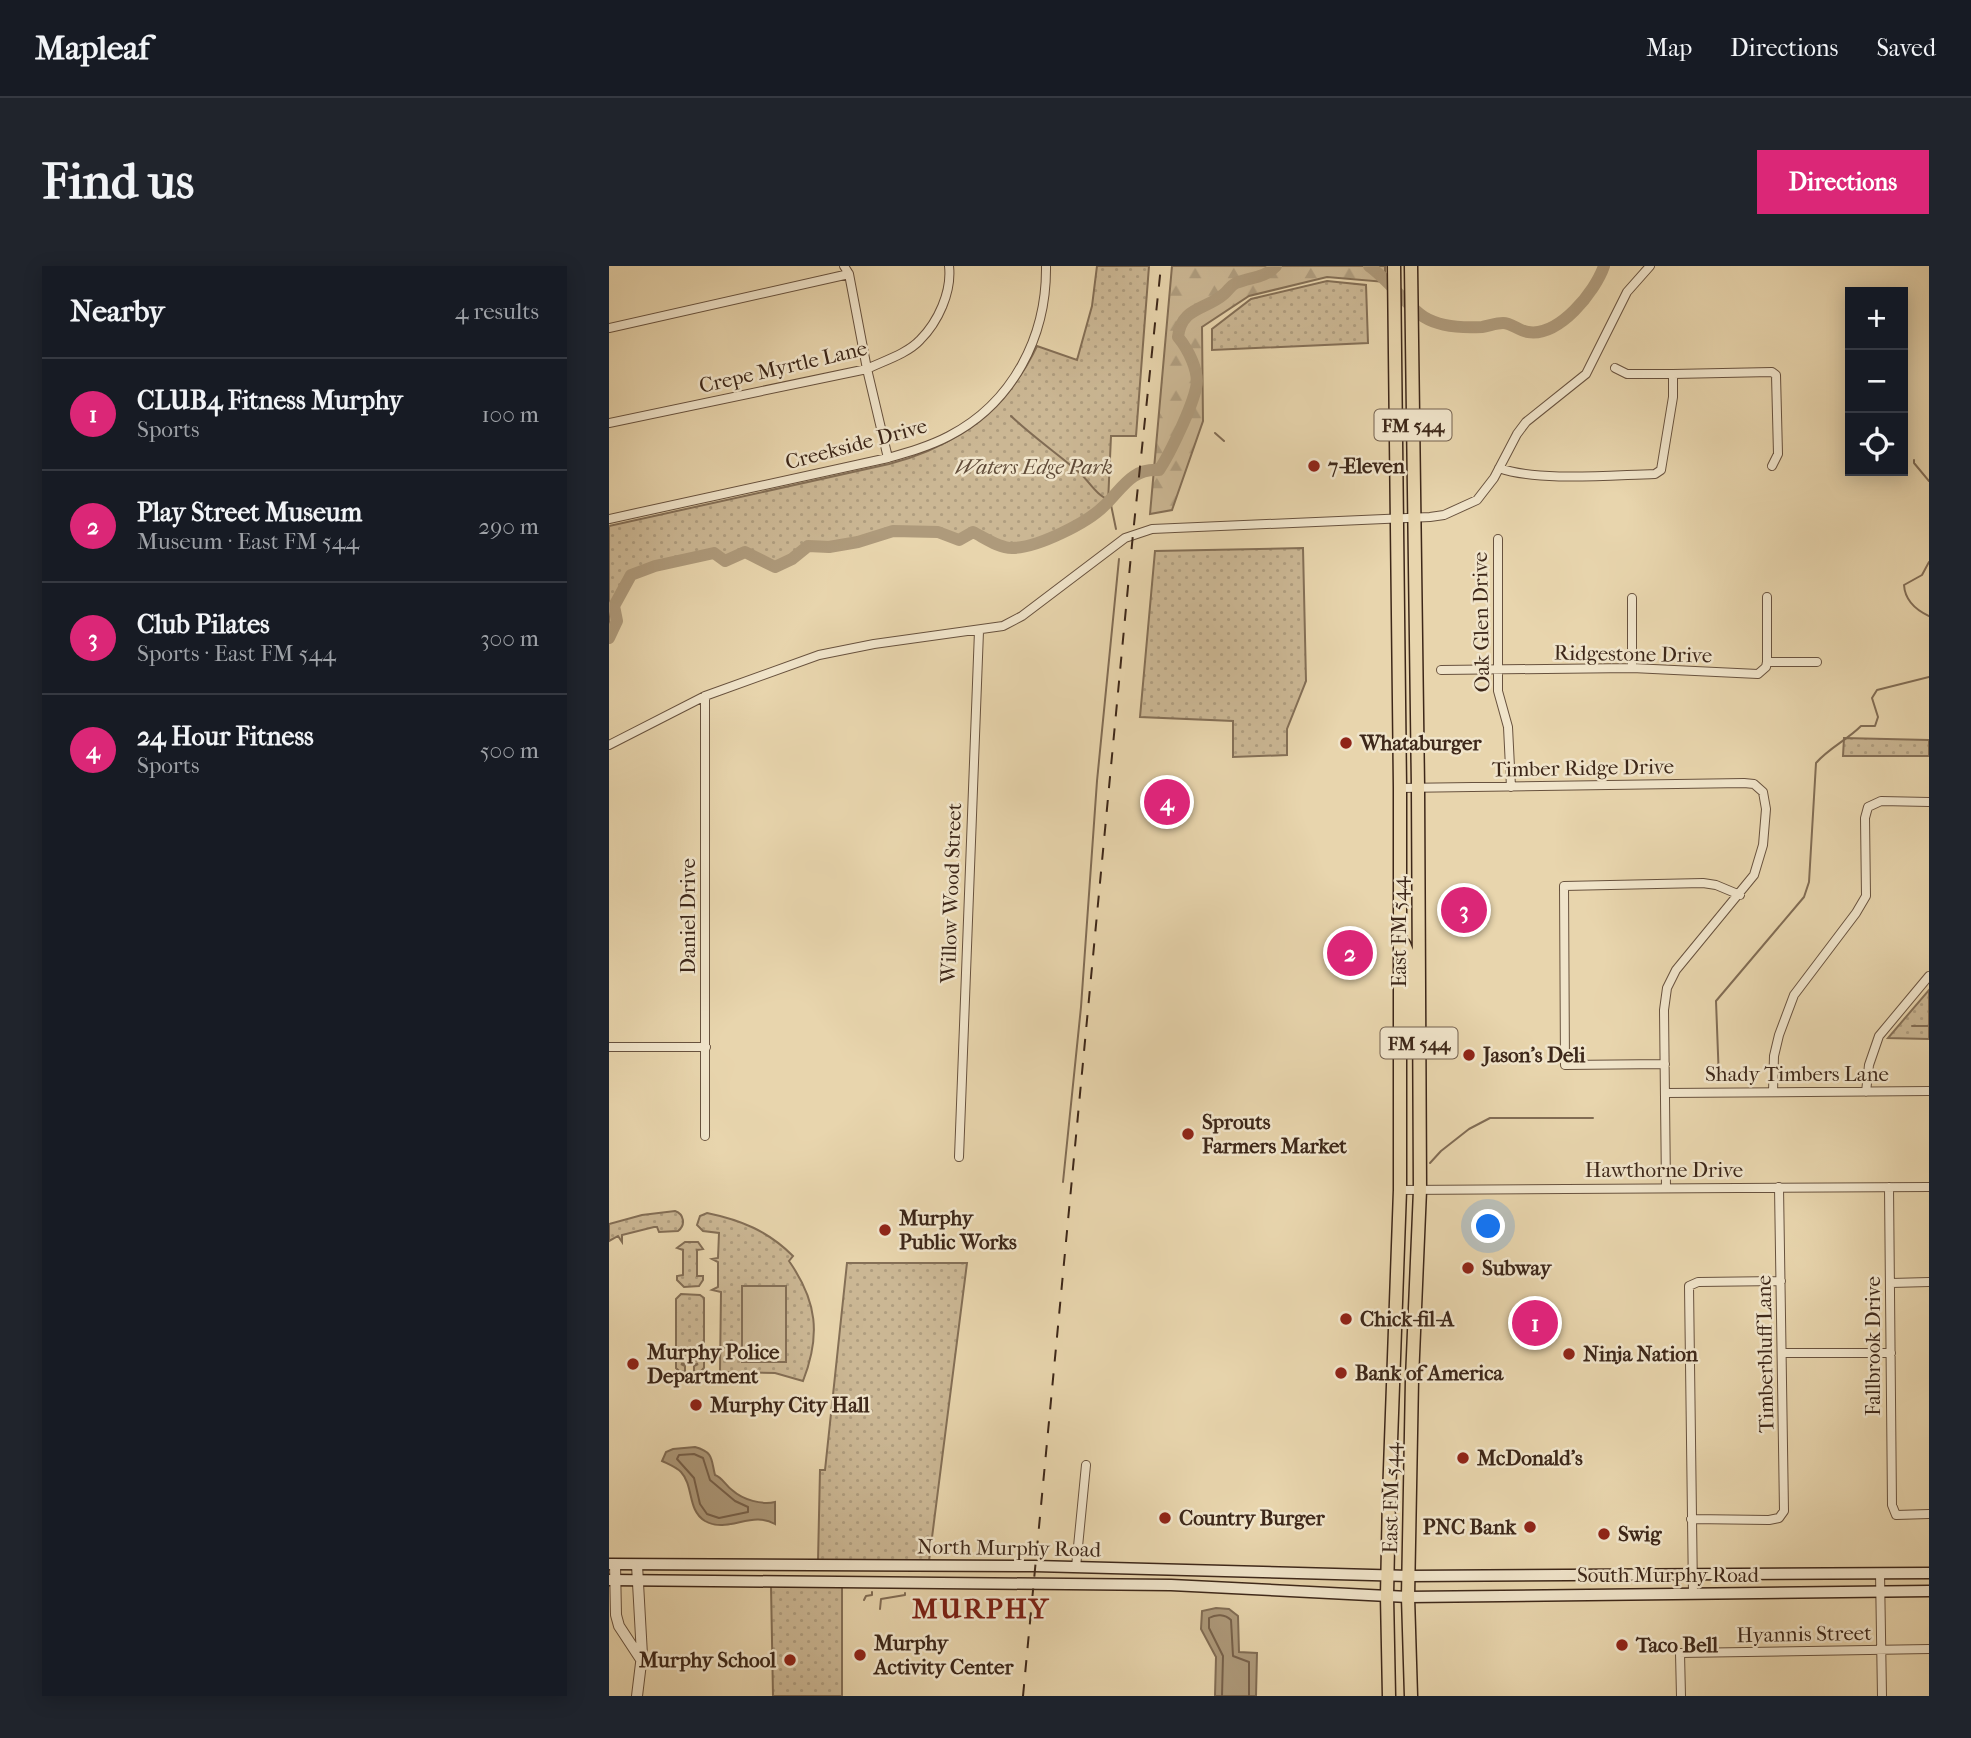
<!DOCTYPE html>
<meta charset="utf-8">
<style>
:root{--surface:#171b24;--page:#20242c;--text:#f1f3f6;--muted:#9ea1a6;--line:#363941;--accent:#db2777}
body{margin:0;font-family:"IM FELL French Canon",serif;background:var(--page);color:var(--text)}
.controls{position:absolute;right:21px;top:21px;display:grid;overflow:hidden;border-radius:0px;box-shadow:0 4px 18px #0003}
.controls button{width:63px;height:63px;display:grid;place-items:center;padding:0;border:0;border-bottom:2px solid var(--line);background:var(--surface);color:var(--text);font:35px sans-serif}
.you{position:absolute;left:880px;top:961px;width:24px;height:24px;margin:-18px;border:5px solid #fff;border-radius:50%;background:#1a73e8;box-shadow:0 0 0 10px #1a73e833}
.badge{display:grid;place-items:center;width:46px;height:46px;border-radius:50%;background:var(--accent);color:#fff;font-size:23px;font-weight:700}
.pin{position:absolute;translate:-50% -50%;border:4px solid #fff;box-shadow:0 2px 7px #0006}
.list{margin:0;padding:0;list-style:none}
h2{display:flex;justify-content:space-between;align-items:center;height:91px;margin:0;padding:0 28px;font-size:30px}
h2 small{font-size:23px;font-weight:400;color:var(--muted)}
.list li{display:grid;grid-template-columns:46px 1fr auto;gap:21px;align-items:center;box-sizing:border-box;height:112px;padding:0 28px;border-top:2px solid var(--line)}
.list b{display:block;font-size:26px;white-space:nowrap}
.list p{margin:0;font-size:23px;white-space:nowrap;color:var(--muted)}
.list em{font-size:23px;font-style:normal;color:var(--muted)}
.icon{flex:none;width:38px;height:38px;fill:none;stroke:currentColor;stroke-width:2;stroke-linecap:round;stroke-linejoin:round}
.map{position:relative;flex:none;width:1320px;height:1430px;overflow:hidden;border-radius:0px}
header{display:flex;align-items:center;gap:42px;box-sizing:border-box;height:98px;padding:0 35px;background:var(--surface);border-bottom:2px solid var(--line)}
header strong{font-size:33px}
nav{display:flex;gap:38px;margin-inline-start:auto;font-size:24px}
.intro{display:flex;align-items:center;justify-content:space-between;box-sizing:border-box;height:168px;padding:0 42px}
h1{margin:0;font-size:49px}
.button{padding:18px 32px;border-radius:0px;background:var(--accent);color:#fff;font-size:24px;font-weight:700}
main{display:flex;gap:42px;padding:0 42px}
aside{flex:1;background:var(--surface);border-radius:0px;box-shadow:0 4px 18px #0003}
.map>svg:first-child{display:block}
.green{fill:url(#green-dots);stroke:#846f56;stroke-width:2}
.forest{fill:url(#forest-firs);stroke:#846f56;stroke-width:2}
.pitch{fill:#cbb794;stroke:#846f56;stroke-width:2}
.water{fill:#ae9a7b;stroke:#816c54;stroke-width:2}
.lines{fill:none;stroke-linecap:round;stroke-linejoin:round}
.shore{stroke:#76604a;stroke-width:2}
.stream{stroke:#816c54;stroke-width:2}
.river{stroke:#ae9a7b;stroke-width:12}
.minor-casing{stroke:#68523e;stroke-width:10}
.tertiary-casing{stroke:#68523e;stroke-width:12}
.secondary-casing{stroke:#3d2719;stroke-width:13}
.primary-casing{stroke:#3d2719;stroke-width:15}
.minor{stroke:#f0e4ca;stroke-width:8}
.tertiary{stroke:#f0e4ca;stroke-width:10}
.secondary{stroke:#f0e4ca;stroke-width:10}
.primary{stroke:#e8d5ad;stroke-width:12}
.rail{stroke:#3d2719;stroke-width:2;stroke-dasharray:12 12;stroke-linecap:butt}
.poi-dot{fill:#8f2418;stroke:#f0e4ca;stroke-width:2.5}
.labels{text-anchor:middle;stroke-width:5;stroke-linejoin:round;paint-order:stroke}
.shield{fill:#f0e4ca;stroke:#73604e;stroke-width:2}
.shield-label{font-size:19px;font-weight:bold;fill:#3d2719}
.street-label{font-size:21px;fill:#3d2719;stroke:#f0e4ca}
.poi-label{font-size:21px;font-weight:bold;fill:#3d2719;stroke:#f0e4ca;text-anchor:start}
.park-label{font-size:21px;font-style:italic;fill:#604b38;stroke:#f0e4ca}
.district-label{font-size:28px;font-weight:bold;letter-spacing:2px;fill:#7a1f14;stroke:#f0e4ca}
</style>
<header>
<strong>Mapleaf</strong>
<nav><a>Map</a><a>Directions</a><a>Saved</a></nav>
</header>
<div class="intro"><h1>Find us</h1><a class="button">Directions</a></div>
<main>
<aside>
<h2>Nearby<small>4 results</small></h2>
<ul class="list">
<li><span class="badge">1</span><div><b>CLUB4 Fitness Murphy</b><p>Sports</p></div><em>100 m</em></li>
<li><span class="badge">2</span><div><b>Play Street Museum</b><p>Museum · East FM 544</p></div><em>290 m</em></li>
<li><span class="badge">3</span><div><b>Club Pilates</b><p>Sports · East FM 544</p></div><em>300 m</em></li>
<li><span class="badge">4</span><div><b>24 Hour Fitness</b><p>Sports</p></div><em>500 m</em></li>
</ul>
</aside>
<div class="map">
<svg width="1320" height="1430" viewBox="0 0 1320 1430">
<defs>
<pattern id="green-dots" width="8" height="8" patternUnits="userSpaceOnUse" patternTransform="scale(1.75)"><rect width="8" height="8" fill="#cbb794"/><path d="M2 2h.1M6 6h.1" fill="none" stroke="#af9d7f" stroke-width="1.8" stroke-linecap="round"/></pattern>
<pattern id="forest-firs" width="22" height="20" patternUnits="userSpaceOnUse" patternTransform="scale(1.75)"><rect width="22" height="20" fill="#cbb794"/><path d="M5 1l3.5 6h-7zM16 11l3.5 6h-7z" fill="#af9d7f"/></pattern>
</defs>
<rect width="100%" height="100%" fill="#e8d5ad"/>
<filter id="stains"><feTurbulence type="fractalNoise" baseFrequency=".00286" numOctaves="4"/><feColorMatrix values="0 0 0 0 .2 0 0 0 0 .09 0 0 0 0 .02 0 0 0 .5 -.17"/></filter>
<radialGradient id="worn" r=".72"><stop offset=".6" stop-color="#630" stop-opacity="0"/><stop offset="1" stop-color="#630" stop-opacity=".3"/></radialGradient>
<path class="green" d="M488,0H540L527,170H502L499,237L493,243C471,256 424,287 399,282C386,279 375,272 364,266L350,274L329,266L284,265L249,276L220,281L199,280L183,293L166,301L135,287L116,295L105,287L46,300L23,309L5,339L8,355L0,371V260L280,198C347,181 398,143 428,80L468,94L483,40Z
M718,15L757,19L759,77L603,84V63L642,33Z
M694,282L697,415L678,463V489L624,491V455L531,451L546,285Z
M1235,472L1320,474V490H1234Z
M1320,724V773L1279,772Z
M66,945C75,948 77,959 69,965L50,966L48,961H45L13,969V976L9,970L0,975V958L33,949Z
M98,947C132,954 159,965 184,990L180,995C208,1035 212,1069 194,1115L166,1107L111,1106L112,1026L103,1024L109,1021V996L103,993L109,992L110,967L94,965L88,959L91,950Z
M76,976H89L94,983L88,984V1010H94V1014L90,1020L75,1021L68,1014V1010L74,1009V984L68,982Z
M238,997H358L320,1295H209L211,1204H216Z
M72,1028L91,1029L95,1032V1102L91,1106H85V1100L89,1098H72L76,1100V1106L70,1105L67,1102V1033Z
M162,1320H233V1430H164Z"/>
<path class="forest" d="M563,0H776V16L718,11L640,30L593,61L594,155L563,244L541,248Z"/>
<path class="pitch" d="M133,1020H177V1096H133Z"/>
<path class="water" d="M86,1181C105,1186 102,1194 106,1209C114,1212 116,1219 123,1224C134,1234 153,1239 166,1236V1258C143,1244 119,1268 96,1255C78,1244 85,1220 72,1206C67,1201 59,1198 53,1195L57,1186L64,1183Z
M607,1342L620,1343L629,1350L630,1386L648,1387L647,1430H606L607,1391L592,1363L593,1345Z"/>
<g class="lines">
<path class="shore" d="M85,1188L94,1192L101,1214L126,1235L139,1241V1246L110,1252L98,1248L91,1238L85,1212L68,1193L70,1189Z
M613,1430L614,1390L600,1362V1352C607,1348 616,1348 622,1354L624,1390L640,1396V1430"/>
<path class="stream" d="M402,150C424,171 449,188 472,208C481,217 489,231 501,234L507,263
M606,167L615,175
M1305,194V197L1320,215
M1320,296L1313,309L1295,319C1296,334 1307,344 1320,350
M1303,760H1320
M1110,814L1107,735L1195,631L1200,616L1207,497C1220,482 1238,474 1252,460H1266L1269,451L1263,432L1268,424L1320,411
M821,897L832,885L860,863L881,852H984
M454,916L472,741L488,515L510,293
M255,1334L257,1330L263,1329V1326
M271,1343L272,1333L296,1329V1327"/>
<path class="river" d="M760,0C780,14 798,40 815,51C831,61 855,62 873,61C880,60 887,57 894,57C903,57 910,65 919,66C950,71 986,26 995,0
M0,372L8,355L5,340L22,309L46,300L105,287L116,295L136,286L166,301L183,293L199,280L220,281L249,276L284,265L329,266L350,274L364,266C376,272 390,282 403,282C428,282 478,257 495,240C513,223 522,202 550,204C561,188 583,141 587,122C591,106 579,83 569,71C572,41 597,44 615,28C620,24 621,20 627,17C642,11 656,12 667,0"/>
<g class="minor-casing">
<path id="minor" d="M235,0L240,8L258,103L279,192
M0,62L240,8
M1064,108L1163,106L1167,109L1169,188L1163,200
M0,157L258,103C274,95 298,88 311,74C329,56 343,26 340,0
M890,202C929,216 1003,209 1046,208L1052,204L1064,131V108H1018L1006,102
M0,253L279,192C300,186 321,180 340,170C404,137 438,70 437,0
M889,273V425L899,461L902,521
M1158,396H1208
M1023,402V332
M832,404L1023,402L1149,408L1157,401L1158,396V331
M96,430V870
M0,479L96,430L210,389L265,378L394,360L413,350L516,272L543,263L821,251L835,249L868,234L885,212L908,168L917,156L977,108L1018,26L1041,0
M791,522L1135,517L1145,518L1154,526L1157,543L1154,579L1145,609L1067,704L1058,722L1055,744L1057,921
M0,781H97
M1056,798L956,799L955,620L1094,617L1107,619L1131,629
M1164,826L1165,790L1170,769L1185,729L1247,647L1257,630L1256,552L1259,541L1272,535L1320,536
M1257,826L1260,799L1270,770L1320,710
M1056,827L1320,825
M350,891L370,365
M1280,921L1283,1239L1287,1249L1320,1248
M791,924L1320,921
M1282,1017L1320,1016
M1173,1087H1282
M1082,1253L1160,1254L1170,1252L1175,1245L1170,921
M467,1301L477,1199
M1271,1307L1273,1430
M1084,1328L1080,1020L1089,1016L1172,1015
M1072,1430L1071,1387L1320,1383"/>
</g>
<g class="tertiary-casing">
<path id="tertiary" d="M6,1298L7,1349L10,1360L31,1392
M28,1430L33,1389L28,1299"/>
</g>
<g class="secondary-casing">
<path id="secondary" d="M0,1298L426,1300L800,1310L1320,1307
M0,1314L562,1319L799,1331L1320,1325"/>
</g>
<g class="primary-casing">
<path id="primary" d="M795,678L799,688L801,766L810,767
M780,1430L778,1330L780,1231L791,924V522L785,0
M802,1430L799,1331L803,1113L811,924L809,522L802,0"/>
</g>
<use href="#minor" class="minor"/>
<use href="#tertiary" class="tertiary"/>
<use href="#secondary" class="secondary"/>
<use href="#primary" class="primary"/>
<path class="rail" d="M414,1430L524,268L552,0"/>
</g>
<g class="poi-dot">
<circle cx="705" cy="200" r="7"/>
<circle cx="737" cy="477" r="7"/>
<circle cx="860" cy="789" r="7"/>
<circle cx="579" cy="868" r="7"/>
<circle cx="276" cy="964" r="7"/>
<circle cx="859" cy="1002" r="7"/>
<circle cx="737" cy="1053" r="7"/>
<circle cx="960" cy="1088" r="7"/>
<circle cx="24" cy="1098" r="7"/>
<circle cx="732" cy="1107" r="7"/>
<circle cx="87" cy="1139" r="7"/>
<circle cx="854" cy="1192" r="7"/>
<circle cx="556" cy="1252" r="7"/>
<circle cx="921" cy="1261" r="7"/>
<circle cx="995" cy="1268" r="7"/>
<circle cx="1013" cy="1379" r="7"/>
<circle cx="251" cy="1389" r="7"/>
<circle cx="181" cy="1394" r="7"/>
</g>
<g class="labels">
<g class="shield">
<rect x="765.5" y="143.5" width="77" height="31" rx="5"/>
<rect x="771.5" y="761.5" width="77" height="31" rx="5"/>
</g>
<g class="shield-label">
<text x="804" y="166">FM 544</text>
<text x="810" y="784">FM 544</text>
</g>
<g class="street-label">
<text transform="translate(174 101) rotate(-13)" y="7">Crepe Myrtle Lane</text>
<text transform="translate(247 178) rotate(-15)" y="7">Creekside Drive</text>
<text transform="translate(872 356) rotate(-91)" y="7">Oak Glen Drive</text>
<text transform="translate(1024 388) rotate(1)" y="7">Ridgestone Drive</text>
<text transform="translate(974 502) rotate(-1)" y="7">Timber Ridge Drive</text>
<text transform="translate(342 627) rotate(-88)" y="7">Willow Wood Street</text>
<text transform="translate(79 650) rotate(-90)" y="7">Daniel Drive</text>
<text transform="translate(790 666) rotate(-90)" y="7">East FM 544</text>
<text x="1188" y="815">Shady Timbers Lane</text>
<text x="1055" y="911">Hawthorne Drive</text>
<text transform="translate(1264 1080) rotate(-90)" y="7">Fallbrook Drive</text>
<text transform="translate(1156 1088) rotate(-91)" y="7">Timberbluff Lane</text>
<text transform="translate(782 1232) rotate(-89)" y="7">East FM 544</text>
<text transform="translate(400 1282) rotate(1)" y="7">North Murphy Road</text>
<text x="1059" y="1316">South Murphy Road</text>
<text transform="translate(1195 1368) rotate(-1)" y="7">Hyannis Street</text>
</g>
<g class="poi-label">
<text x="719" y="207">7-Eleven</text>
<text x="751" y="484">Whataburger</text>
<text x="874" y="796">Jason's Deli</text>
<text x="593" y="863">Sprouts<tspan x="593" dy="24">Farmers Market</tspan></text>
<text x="290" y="959">Murphy<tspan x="290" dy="24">Public Works</tspan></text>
<text x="873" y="1009">Subway</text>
<text x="751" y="1060">Chick-fil-A</text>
<text x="38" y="1093">Murphy Police<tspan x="38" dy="24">Department</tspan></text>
<text x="974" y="1095">Ninja Nation</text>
<text x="746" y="1114">Bank of America</text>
<text x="101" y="1146">Murphy City Hall</text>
<text x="868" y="1199">McDonald's</text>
<text x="570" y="1259">Country Burger</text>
<text x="907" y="1268" text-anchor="end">PNC Bank</text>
<text x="1009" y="1275">Swig</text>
<text x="265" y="1384">Murphy<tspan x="265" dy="24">Activity Center</tspan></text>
<text x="1027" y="1386">Taco Bell</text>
<text x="167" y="1401" text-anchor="end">Murphy School</text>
</g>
<g class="park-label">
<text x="425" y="208">Waters Edge Park</text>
</g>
<g class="district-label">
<text x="372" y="1352">MURPHY</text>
</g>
</g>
<rect width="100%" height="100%" filter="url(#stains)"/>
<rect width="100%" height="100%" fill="url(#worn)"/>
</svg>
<div class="controls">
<button>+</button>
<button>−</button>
<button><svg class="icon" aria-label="locate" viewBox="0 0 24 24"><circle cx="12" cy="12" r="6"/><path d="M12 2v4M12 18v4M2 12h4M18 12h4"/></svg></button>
</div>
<div class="you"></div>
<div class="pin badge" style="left:926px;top:1057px">1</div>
<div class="pin badge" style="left:741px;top:687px">2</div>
<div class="pin badge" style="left:855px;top:644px">3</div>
<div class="pin badge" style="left:558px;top:536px">4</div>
</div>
</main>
